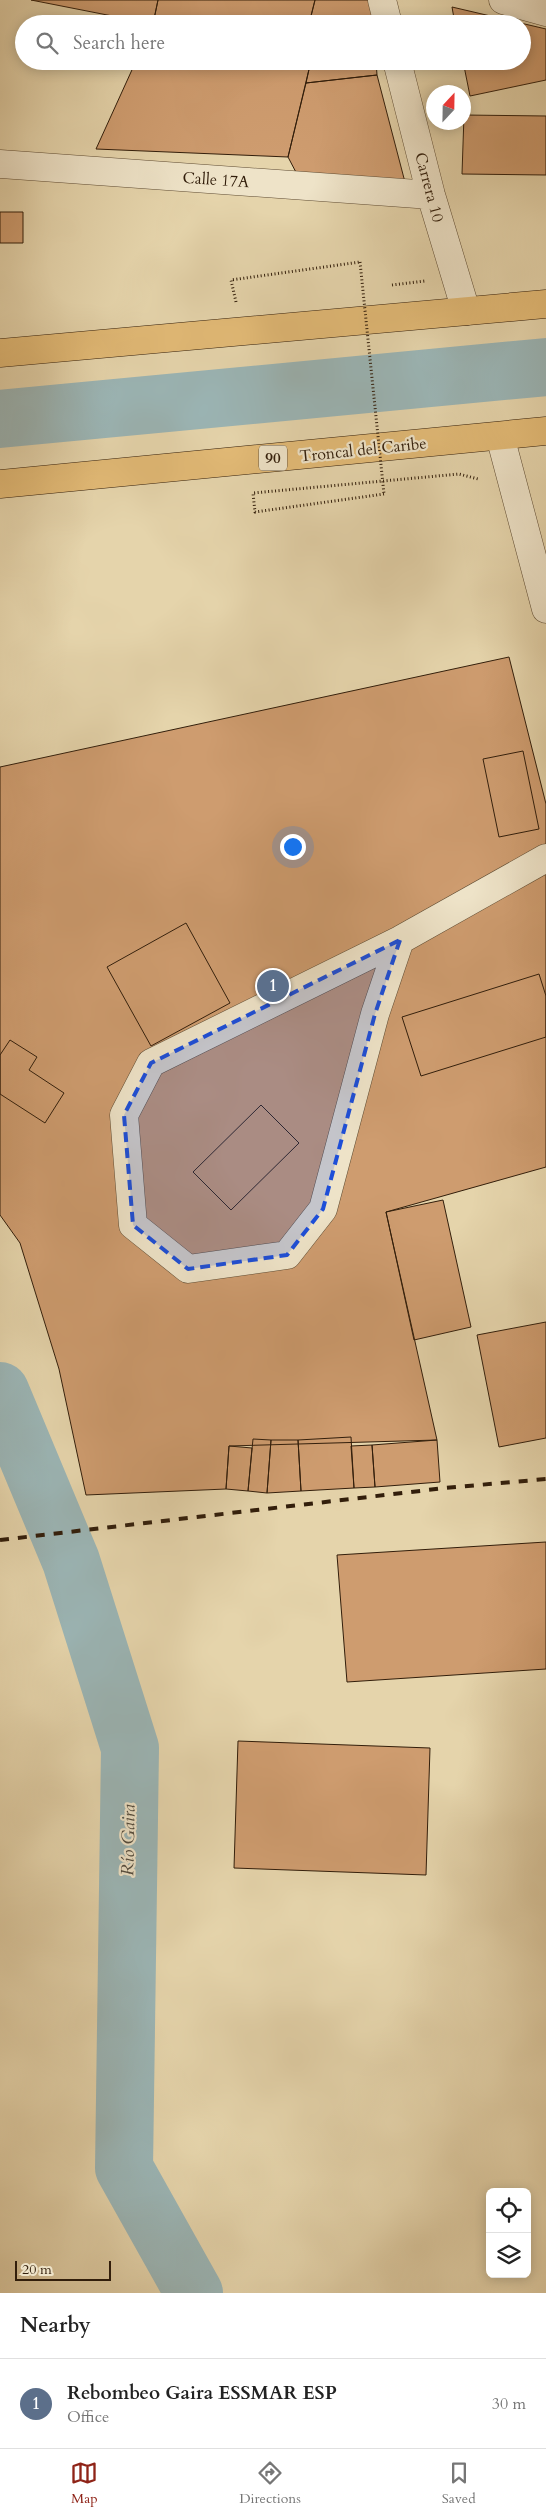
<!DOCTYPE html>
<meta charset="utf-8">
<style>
:root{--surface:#fff;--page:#f6f6f6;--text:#222;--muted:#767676;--line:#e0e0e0;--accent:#8f2418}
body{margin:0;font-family:Cardo,serif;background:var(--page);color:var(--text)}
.controls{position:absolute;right:15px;bottom:15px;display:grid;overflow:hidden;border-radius:8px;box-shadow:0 2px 12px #0003}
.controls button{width:45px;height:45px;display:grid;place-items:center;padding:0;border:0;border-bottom:1px solid var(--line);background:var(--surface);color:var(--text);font:25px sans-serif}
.compass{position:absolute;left:426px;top:85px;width:45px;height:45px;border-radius:50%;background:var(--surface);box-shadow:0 2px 12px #0003;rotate:22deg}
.scale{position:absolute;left:15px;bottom:12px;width:96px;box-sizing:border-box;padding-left:5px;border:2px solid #321e0b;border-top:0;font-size:14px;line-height:18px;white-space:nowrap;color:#321e0b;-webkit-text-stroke:4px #eee3c8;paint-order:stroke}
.you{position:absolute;left:292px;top:846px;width:18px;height:18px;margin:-12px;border:4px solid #fff;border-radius:50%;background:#1a73e8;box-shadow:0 0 0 8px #1a73e833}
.badge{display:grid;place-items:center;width:32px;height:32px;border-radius:50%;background:var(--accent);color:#fff;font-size:16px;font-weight:700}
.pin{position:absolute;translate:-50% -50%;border:2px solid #fff;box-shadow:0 1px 5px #0006}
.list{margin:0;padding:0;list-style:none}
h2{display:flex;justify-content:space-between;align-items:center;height:65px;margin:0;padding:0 20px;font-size:21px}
h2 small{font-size:16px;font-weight:400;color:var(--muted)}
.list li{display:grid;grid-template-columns:32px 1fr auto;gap:15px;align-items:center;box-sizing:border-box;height:90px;padding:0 20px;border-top:1px solid var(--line)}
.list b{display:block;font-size:19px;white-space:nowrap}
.list p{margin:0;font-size:16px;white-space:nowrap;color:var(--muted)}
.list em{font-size:16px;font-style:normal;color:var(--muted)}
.icon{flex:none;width:28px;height:28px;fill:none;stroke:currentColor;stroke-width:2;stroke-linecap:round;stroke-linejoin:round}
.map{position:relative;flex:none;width:546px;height:2293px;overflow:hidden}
.search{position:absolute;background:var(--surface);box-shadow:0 2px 12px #0003;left:15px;right:15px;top:15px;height:55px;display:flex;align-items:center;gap:12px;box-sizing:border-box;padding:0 18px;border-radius:28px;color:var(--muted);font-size:19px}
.sheet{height:155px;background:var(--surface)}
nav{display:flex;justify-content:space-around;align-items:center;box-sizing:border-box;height:70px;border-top:1px solid var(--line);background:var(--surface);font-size:14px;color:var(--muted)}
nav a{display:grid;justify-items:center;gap:2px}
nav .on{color:var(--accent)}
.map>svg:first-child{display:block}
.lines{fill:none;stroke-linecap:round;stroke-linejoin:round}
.river{stroke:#9bb5b5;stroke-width:58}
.building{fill:#ce9c6f;stroke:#321e0b}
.minor-casing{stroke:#5f4c33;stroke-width:29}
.trunk-casing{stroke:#321e0b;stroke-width:29}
.path{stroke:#321e0b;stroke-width:3;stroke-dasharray:1 2.5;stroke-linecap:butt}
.minor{stroke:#eee3c8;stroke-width:28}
.trunk{stroke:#e2ba76;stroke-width:28}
.rail{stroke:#321e0b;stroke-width:4;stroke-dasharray:9 9;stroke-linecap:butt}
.path-bridge{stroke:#321e0b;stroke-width:3;stroke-dasharray:1 2.5;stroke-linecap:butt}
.marked{fill:#1d4ed8;fill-opacity:0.2;stroke:#1d4ed8;stroke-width:4;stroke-dasharray:10 6;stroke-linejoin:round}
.labels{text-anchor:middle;stroke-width:4.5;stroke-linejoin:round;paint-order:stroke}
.shield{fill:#eee3c8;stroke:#6a5944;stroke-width:1}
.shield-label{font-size:15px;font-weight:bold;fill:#321e0b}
.street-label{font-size:16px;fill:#321e0b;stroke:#eee3c8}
.water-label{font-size:18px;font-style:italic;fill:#524b3e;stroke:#eee3c8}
</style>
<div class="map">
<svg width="546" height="2293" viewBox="0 0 546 2293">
<rect width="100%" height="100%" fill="#e5d4ab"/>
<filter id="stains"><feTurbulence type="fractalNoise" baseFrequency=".004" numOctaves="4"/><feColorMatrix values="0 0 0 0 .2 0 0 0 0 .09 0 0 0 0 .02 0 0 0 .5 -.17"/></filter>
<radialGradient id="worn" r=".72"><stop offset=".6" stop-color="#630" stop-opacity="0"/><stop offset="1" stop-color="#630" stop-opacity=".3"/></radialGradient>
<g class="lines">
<path class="river" d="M0,419L546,367
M0,1391L71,1561L130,1748L124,2168L194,2293"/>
</g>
<path class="building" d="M31,0H158L153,24Z
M158,0H315L309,24H153Z
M315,0H371L373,24H309Z
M452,7L546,29V80L470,96L463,61H522V24H455Z
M136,61H297L310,65L288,157L96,149Z
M308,61H376L377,75L306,83L310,65Z
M377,75L406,186L299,178L288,157L306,83Z
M464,115L546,116V175L462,174Z
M0,212H23V243H0Z
M509,657L546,804V1167L386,1212L437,1440L229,1446L226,1489L86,1495L59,1369L20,1243L0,1215V767Z
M523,751L539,829L499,837L483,759Z
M186,923L230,1003L151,1046L107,967Z
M539,974L546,996V1037L421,1076L402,1017Z
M10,1040L37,1057L29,1070L64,1093L45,1123L0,1094V1055Z
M261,1105L299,1143L231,1210L193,1172Z
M443,1200L471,1327L414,1340L386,1212Z
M546,1322V1438L499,1447L477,1335Z
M351,1437L354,1488L301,1491L298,1440Z
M253,1439L271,1440L267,1493L248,1491Z
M271,1440H298L301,1491L267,1493Z
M437,1440L440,1482L375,1487L372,1445Z
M372,1445L375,1487L354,1488L351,1446Z
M229,1446L252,1448L248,1491L226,1489Z
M546,1542V1669L347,1682L337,1555Z
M238,1741L430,1748L426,1875L234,1868Z"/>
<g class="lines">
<g class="minor-casing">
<path id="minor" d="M382,0L388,24
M503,0L546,12
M397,61L431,195L466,311
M0,164L431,195
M500,436L546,609
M400,940L375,1014L323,1209L287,1255L188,1269L133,1225L124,1115L151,1063L400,940L546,858"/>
</g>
<g class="trunk-casing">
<path id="trunk" d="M0,353L546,304
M0,484L546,431"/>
</g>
<path class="path" d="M392,285L425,281
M236,302L231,280L360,262
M384,494L255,512L253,493L459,474L478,479"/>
<use href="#minor" class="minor"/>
<use href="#trunk" class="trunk"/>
<path class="rail" d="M0,1540L445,1488L546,1479"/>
<path class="path-bridge" d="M360,262L384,494"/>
</g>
<path class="marked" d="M400,940L375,1014L323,1209L287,1255L188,1269L133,1225L124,1115L151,1063Z"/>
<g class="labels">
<rect class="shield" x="259" y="445.5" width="28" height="25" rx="4"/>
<g class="shield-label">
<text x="273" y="463">90</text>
</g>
<g class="street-label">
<text transform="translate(216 179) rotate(4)" y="6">Calle 17A</text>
<text transform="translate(430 187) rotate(75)" y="6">Carrera 10</text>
<text transform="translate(363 449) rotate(-6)" y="6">Troncal del Caribe</text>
</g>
<g class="water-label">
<text transform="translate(128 1840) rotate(-89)" y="6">Río Gaira</text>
</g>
</g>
<rect width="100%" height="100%" filter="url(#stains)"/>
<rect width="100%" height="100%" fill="url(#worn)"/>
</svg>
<div class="controls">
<button><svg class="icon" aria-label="locate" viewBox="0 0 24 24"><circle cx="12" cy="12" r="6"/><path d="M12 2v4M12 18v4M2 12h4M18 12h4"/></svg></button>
<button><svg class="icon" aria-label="layers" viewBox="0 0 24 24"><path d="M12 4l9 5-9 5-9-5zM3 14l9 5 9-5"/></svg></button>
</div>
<svg class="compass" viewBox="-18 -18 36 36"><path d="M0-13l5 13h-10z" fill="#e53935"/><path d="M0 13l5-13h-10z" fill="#767676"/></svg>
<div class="scale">20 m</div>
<div class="you"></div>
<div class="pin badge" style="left:273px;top:986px;background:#5c6f8a">1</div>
<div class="search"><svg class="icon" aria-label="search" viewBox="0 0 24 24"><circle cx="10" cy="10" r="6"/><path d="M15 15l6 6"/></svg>Search here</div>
</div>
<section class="sheet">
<h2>Nearby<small></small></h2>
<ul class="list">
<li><span class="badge" style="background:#5c6f8a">1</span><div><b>Rebombeo Gaira ESSMAR ESP</b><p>Office</p></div><em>30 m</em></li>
</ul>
</section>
<nav>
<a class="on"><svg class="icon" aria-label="map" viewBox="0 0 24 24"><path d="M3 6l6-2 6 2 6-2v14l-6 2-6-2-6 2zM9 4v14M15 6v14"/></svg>Map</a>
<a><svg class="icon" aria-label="directions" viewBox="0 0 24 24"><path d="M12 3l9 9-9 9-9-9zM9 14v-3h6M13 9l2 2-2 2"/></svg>Directions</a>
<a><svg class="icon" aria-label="saved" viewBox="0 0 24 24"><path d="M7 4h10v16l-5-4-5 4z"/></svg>Saved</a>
</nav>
